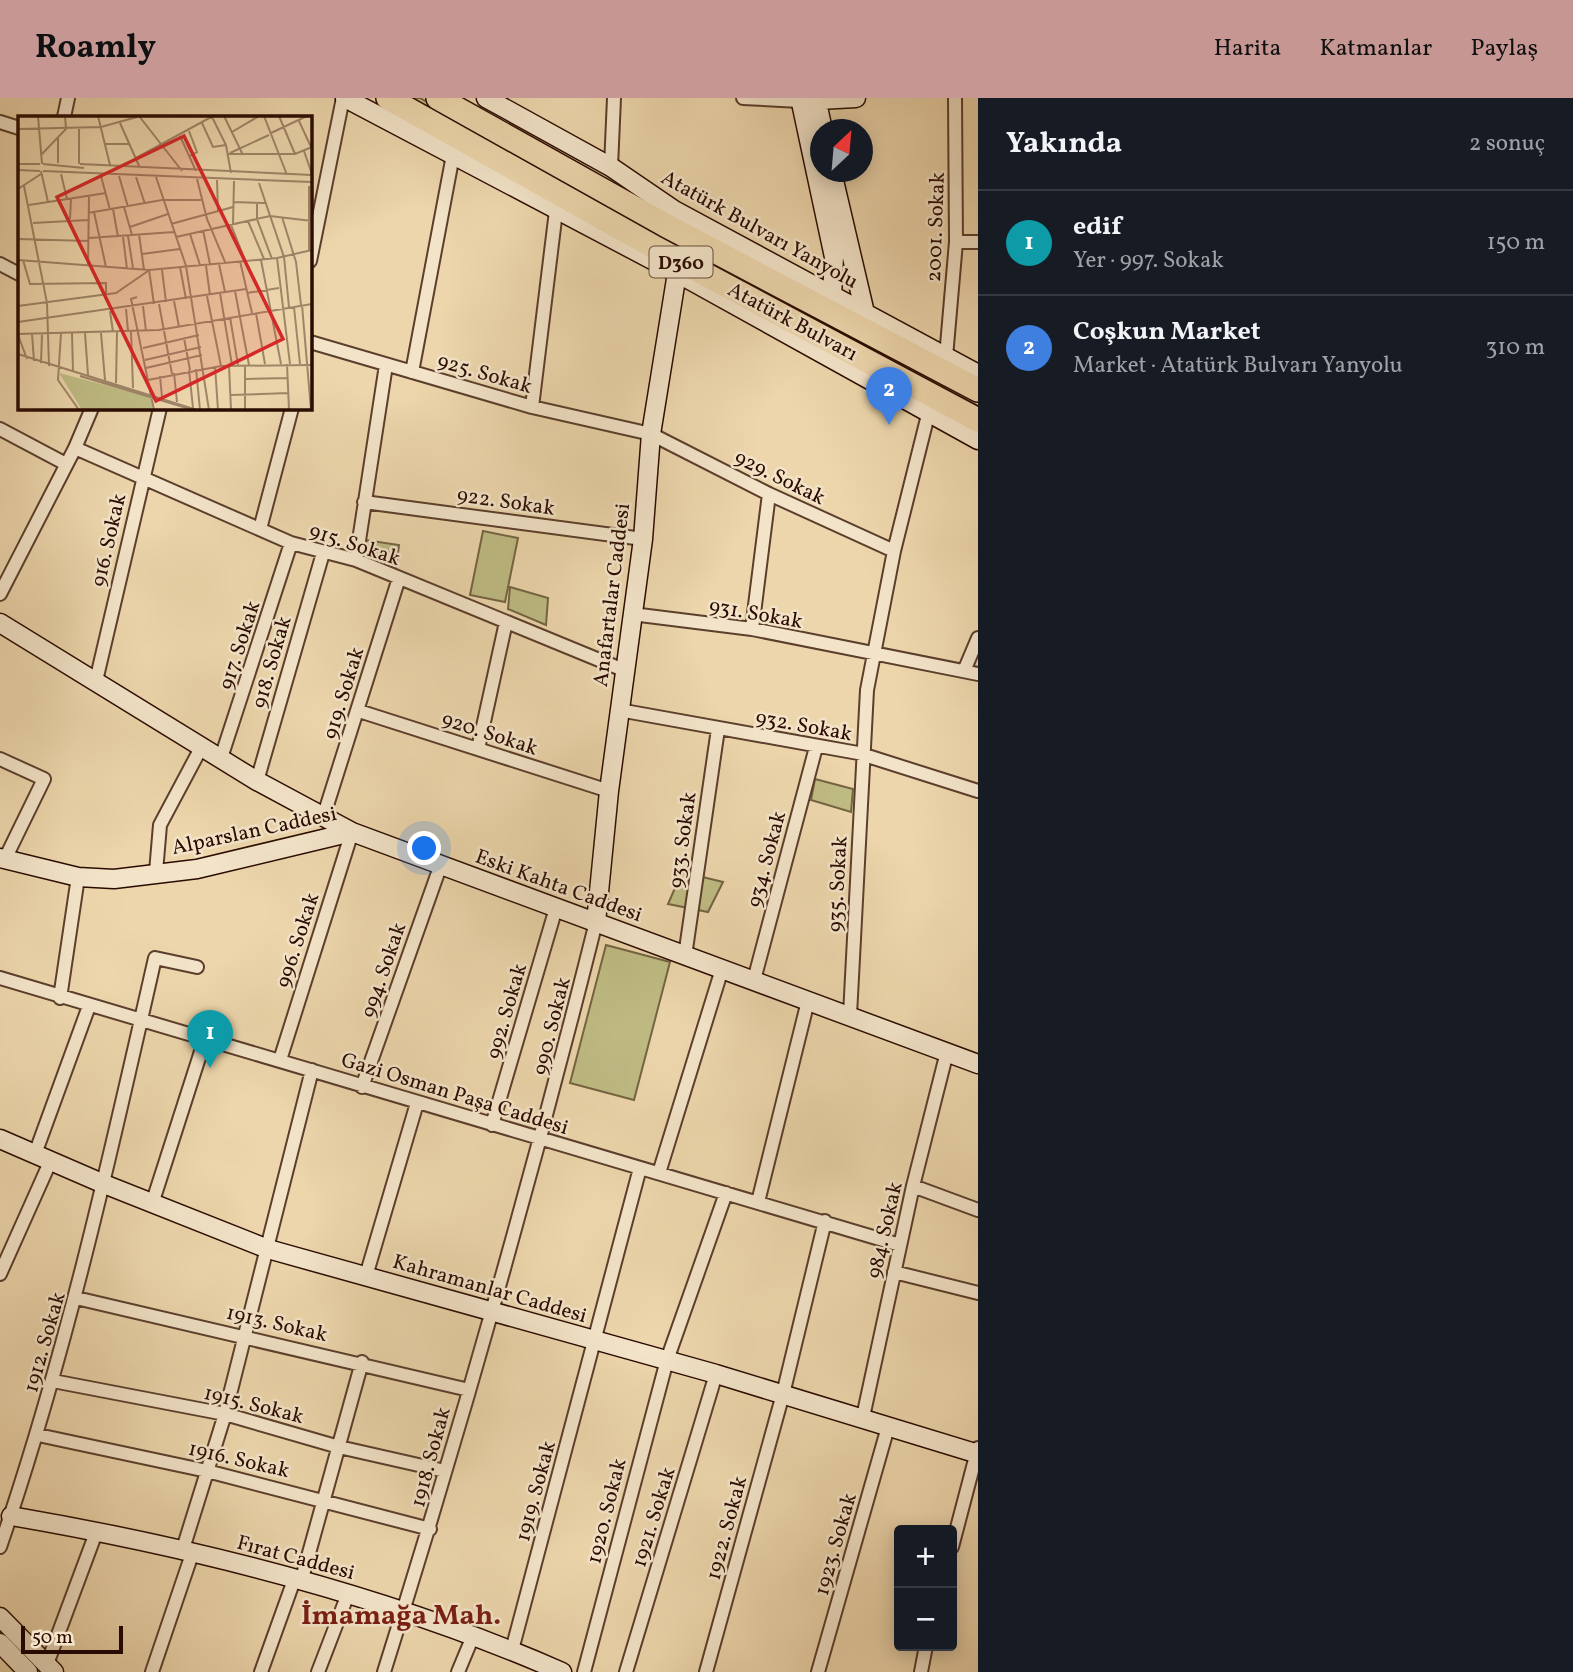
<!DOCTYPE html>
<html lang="tr">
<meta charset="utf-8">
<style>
:root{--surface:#171b24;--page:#242831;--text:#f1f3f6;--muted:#9ea1a6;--line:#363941;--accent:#c59692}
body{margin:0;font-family:Vollkorn,serif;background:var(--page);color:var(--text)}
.controls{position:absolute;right:21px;bottom:21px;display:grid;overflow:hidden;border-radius:7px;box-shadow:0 4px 18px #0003}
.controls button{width:63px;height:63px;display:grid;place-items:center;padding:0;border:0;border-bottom:2px solid var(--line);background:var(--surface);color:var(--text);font:35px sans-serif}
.compass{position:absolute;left:810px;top:21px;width:63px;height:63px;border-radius:50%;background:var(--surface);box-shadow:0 4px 18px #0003;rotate:26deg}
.scale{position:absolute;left:21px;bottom:18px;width:102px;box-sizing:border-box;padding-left:7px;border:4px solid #2a0b01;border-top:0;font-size:19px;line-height:24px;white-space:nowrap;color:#2a0b01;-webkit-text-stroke:5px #f3e4c9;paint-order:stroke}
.you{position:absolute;left:425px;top:751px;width:24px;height:24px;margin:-18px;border:5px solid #fff;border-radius:50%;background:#1a73e8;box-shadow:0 0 0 10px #1a73e833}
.badge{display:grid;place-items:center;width:46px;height:46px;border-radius:50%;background:var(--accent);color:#fff;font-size:23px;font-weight:700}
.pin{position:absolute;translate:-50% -58px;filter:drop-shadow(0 2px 4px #0008)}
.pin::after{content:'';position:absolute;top:37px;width:24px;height:21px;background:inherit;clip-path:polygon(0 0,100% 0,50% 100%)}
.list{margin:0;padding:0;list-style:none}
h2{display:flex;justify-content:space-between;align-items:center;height:91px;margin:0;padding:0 28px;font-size:30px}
h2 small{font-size:23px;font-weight:400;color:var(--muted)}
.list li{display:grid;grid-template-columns:46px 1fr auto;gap:21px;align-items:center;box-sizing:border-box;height:105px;padding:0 28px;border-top:2px solid var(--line)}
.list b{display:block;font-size:26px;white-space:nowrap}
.list p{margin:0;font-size:23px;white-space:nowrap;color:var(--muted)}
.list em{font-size:23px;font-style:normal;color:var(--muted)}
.map{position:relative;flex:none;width:978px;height:1574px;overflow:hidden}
header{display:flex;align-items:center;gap:42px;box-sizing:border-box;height:98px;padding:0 35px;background:var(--accent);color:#111}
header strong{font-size:33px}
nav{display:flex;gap:38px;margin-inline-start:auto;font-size:24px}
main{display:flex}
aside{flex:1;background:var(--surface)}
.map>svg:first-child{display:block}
.green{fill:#bfbc84;stroke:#746442;stroke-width:2}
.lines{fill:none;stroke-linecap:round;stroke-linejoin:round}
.street-casing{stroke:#5b3e2c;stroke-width:16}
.secondary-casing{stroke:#2a0b01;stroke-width:21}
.highway-casing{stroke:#2a0b01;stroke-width:26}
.street{stroke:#f3e4c9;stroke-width:12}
.secondary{stroke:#f3e4c9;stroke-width:18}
.highway{stroke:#edd6ac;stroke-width:23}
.labels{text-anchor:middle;stroke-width:5;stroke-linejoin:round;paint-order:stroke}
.shield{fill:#f3e4c9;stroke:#664c3d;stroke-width:2}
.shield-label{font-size:19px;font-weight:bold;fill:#2a0b01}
.street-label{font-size:21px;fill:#2a0b01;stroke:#f3e4c9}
.district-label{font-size:28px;font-weight:bold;fill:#7a1f14;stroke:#f3e4c9}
.inset-road{fill:none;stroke:#9f8568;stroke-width:2}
.view{fill:#d62828;fill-opacity:0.15;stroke:#d62828;stroke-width:3.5}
.inset-edge{fill:none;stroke:#2a0b01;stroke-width:3.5}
</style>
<header>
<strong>Roamly</strong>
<nav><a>Harita</a><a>Katmanlar</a><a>Paylaş</a></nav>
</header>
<main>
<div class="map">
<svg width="978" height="1574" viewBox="0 0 978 1574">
<rect width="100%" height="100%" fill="#edd6ac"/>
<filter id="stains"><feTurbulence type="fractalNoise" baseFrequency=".00286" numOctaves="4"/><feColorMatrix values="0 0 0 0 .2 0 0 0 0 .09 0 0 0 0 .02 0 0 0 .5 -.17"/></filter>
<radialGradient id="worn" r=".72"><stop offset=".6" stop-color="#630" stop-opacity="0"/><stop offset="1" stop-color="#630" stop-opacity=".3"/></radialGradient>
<path class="green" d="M405,0H420L657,133L655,138Z
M666,138L978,308V315L664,143Z
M483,433L518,440L505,504L470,497Z
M365,442L399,447L396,471L364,458Z
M510,489L548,500L546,527L508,511Z
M815,681L853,691L851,714L811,702Z
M682,774L723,784L708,814L668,806Z
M606,847L670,864L634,1002L570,985Z"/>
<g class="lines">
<g class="street-casing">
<path id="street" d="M743,0L800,3
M64,19L68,0
M0,24L19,30
M611,69L614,0
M956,144H978
M310,163L343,0
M0,166L19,176
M310,244L532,309L651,336L769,396L894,453
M946,259L956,144L955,0
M412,274L453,57
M532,309L556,113
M0,331L66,366
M75,350L291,445L356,462L626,573
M364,404L643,441
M260,431L292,310
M356,462L386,267
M0,496L75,350L92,310
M632,516L752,531L978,576
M752,531L769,396
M964,573L978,540
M96,583L160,310
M619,612L858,655L978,693
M359,613L609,693
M478,651L506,524
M221,660L291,445
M0,661L44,681L5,761
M257,683L323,455
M323,720L399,480
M156,774L160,727L202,648
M685,858L718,631
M0,880L900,1147
M754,882L816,649
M60,900L78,779
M850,917L867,592L894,453L929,313
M280,962L352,734
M362,989L440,769
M492,1027L556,810
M35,1056L89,908
M659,1075L722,871
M913,1088L978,1112
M758,1104L808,903
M152,1106L205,941
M894,1174L978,1195
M0,1176L51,1062
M366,1178L417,1005
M76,1200L469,1292
M53,1283L225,1316L339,1349L445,1373
M863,1319L913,1088L947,954
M38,1337L207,1373L430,1431
M0,1449C66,1256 110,1059 155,860L197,869
M952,1449L978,1350
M182,1454L225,1316L312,972
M301,1484L362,1264
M512,1552L640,1070
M47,1566L97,1432
M152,1574L192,1456
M261,1574L294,1482
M318,1574L348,1496
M384,1574C462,1326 533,1076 596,824
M458,1574L473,1538
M584,1574L667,1262L726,1095
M626,1574L716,1276
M706,1574L783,1296L825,1123
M818,1574L888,1329
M921,1574L926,1548"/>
</g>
<g class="secondary-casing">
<path id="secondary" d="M345,0L677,175L978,342
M486,0L611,69L674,112L978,276
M800,0L834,159L832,198
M816,0L823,32
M800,3L856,0
M832,74L865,215
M0,525L257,683L352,734L978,966
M0,760L78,779L114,781L197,771L352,734
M596,824L609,693L643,441L651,336L677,175
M0,1041L104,1086L268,1151L716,1276L978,1356
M11,1418C197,1450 389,1498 562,1574
M0,1519L54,1574
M0,1545L28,1574"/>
</g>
<g class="highway-casing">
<path id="highway" d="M388,0L654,149L978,322
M438,0L665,127L978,292"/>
</g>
<use href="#street" class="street"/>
<use href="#secondary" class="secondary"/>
<use href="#highway" class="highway"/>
</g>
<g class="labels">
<rect class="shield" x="649.5" y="148.5" width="63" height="31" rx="5"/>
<g class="shield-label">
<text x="681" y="171">D360</text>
</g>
<g class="street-label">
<text transform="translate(935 129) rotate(-88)" y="7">2001. Sokak</text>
<text transform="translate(760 131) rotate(29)" y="7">Atatürk Bulvarı Yanyolu</text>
<text transform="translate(793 223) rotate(28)" y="7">Atatürk Bulvarı</text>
<text transform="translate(485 275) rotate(16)" y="7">925. Sokak</text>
<text transform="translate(780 379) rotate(26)" y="7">929. Sokak</text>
<text transform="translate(506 403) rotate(8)" y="7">922. Sokak</text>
<text transform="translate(108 442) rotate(-77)" y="7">916. Sokak</text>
<text transform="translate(355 446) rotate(18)" y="7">915. Sokak</text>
<text transform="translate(611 497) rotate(-83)" y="7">Anafartalar Caddesi</text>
<text transform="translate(756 515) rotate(10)" y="7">931. Sokak</text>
<text transform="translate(239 547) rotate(-72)" y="7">917. Sokak</text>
<text transform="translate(271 564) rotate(-74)" y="7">918. Sokak</text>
<text transform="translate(343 595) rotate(-73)" y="7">919. Sokak</text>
<text transform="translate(804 627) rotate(10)" y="7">932. Sokak</text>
<text transform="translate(490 635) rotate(18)" y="7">920. Sokak</text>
<text transform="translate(254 732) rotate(-12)" y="7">Alparslan Caddesi</text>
<text transform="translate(682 742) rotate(-82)" y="7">933. Sokak</text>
<text transform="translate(766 761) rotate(-75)" y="7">934. Sokak</text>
<text transform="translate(837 786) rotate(-87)" y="7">935. Sokak</text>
<text transform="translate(559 787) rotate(20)" y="7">Eski Kahta Caddesi</text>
<text transform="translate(297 842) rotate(-72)" y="7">996. Sokak</text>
<text transform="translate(383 872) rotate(-71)" y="7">994. Sokak</text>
<text transform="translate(506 913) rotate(-74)" y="7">992. Sokak</text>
<text transform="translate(551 928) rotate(-76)" y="7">990. Sokak</text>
<text transform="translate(455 995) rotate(17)" y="7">Gazi Osman Paşa Caddesi</text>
<text transform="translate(884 1132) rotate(-77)" y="7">984. Sokak</text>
<text transform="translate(490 1190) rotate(16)" y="7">Kahramanlar Caddesi</text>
<text transform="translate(277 1225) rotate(13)" y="7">1913. Sokak</text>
<text transform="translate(44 1244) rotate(-74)" y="7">1912. Sokak</text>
<text transform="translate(254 1306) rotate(14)" y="7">1915. Sokak</text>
<text transform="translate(430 1359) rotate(-75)" y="7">1918. Sokak</text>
<text transform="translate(239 1361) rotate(13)" y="7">1916. Sokak</text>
<text transform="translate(535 1393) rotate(-75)" y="7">1919. Sokak</text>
<text transform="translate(606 1413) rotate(-76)" y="7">1920. Sokak</text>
<text transform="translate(653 1419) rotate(-73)" y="7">1921. Sokak</text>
<text transform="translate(726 1430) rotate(-75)" y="7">1922. Sokak</text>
<text transform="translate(835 1446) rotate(-74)" y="7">1923. Sokak</text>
<text transform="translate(296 1459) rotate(15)" y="7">Fırat Caddesi</text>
</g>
<g class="district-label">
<text x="401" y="1526">İmamağa Mah.</text>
</g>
</g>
<g transform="translate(18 18)">
<rect width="294" height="294" fill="#edd6ac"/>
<path d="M41,257L133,281L135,294H64Z" fill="#bfbc84"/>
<path class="inset-road" d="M20,0L24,48M80,0L92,49M121,0L164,55M206,0L225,39M246,0L269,59M261,0L277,38M194,1L208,29L213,57M281,5L293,31M102,7L122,52M184,7L195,31L208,29M0,13L83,11L119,1M171,15L179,36L172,40M214,16L241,0M253,17L289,0M162,20L178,55M87,28H112M286,35L294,58M212,37L251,19M210,38H277L294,31M23,39L48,13L47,0M118,42L195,0M40,47V21M0,48H22M25,48L66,52M61,48V13M62,48L294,59M0,54L22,55M23,55L30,86M25,55L294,66M43,58L49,83M83,60L92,94M101,60L110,91M118,61L127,88M138,61L168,150L191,294M179,63L189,103L207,146M199,64L200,95M241,67L266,141L271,191M6,70L29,187L31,250M291,70V135M0,73L23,58M215,86L247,87M239,87V103L254,143M11,89L88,77M106,91L114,119M95,93L100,121M76,96L88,151M70,97L144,84H183M264,101L278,146L283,189M52,103L53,82M230,105L246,143M15,107L70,104M153,108L215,91M215,108L216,65M213,109L227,144M112,111L150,98M185,114L192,148M121,118L126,154M172,118L182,149M110,120L115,152M105,121L109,153M158,121L252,100L294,105M71,122L156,116M0,123L71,125M124,138L162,133M259,142L272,248M0,144L131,154L259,142L294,134M5,144L12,168L88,167V179M243,144L263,248M222,145L234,197M201,148L207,176M70,149L71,80M188,150L192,179M162,151L168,183M131,154L136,188M144,154L148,186M217,175L231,249M202,177L214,249M229,177L261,172M189,180L203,250M119,181L113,183L136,294M156,185L161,211M141,188L154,258M284,189L293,294M0,190L98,177L130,155M125,190L128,215M276,191L282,248M108,193L110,215M92,195L95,216M238,197L247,248M212,201L220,249M0,206L228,173M113,215L115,272M43,217L40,264L61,294M54,217L55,256M67,217L70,259M83,217L87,264M0,218L141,214L294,188M14,218L16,245M0,219L9,243M166,222L172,254M125,232L181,219M0,238L179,294M127,244L183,231M23,247L24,218M269,248L271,294M211,249L213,294M197,250L200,294M128,252L184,239M178,253L182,294M171,254L175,292M156,257L159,286M62,260L172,293M142,260L144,281M227,263L270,262M130,264L203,250L294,249M98,267L99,216M213,279L271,277M227,294V249"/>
<path class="view" d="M166,20L265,223L138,285L39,81Z"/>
<rect width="294" height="294" class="inset-edge"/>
</g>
<rect width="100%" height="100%" filter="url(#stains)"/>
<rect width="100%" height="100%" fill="url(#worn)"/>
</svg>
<div class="controls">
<button>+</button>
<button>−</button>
</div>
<svg class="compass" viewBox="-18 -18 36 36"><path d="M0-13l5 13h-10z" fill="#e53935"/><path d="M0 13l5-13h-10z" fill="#9ea1a6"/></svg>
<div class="scale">50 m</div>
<div class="you"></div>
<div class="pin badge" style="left:210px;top:970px;background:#0f9aa8">1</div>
<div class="pin badge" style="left:889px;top:327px;background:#3f7fe0">2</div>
</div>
<aside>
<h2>Yakında<small>2 sonuç</small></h2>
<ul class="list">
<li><span class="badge" style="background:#0f9aa8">1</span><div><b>edif</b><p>Yer · 997. Sokak</p></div><em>150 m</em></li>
<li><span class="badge" style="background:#3f7fe0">2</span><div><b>Coşkun Market</b><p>Market · Atatürk Bulvarı Yanyolu</p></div><em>310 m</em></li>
</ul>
</aside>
</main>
